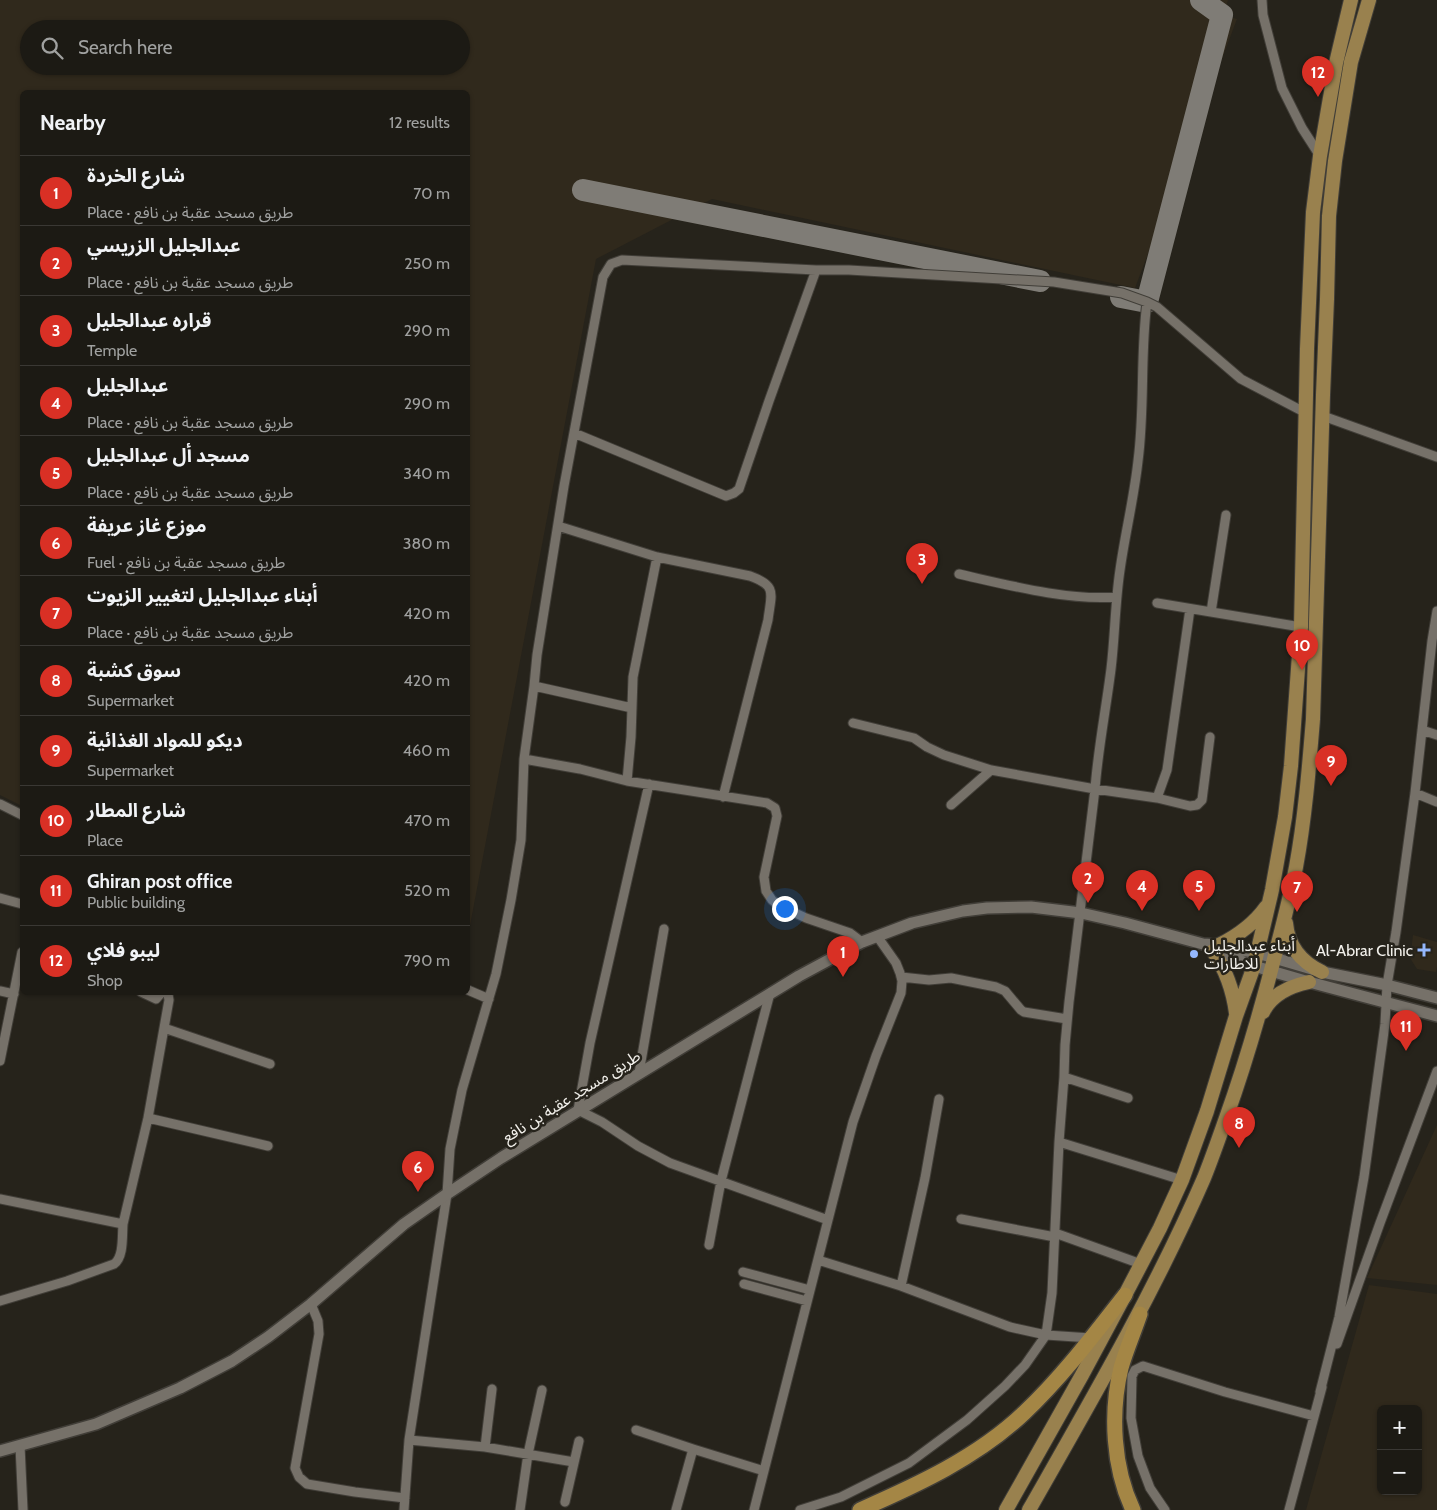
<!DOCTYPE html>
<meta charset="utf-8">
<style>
:root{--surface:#1c1a14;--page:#292722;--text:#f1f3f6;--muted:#a0a1a0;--line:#3a3834;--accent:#d93025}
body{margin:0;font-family:Cabin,"Noto Sans Arabic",sans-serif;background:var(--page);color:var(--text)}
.controls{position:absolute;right:15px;bottom:15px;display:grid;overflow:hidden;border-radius:8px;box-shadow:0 1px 4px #0004}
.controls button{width:45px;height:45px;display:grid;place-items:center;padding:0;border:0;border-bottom:1px solid var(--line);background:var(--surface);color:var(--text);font:25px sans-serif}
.you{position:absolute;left:784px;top:908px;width:18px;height:18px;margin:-12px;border:4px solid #fff;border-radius:50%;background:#1a73e8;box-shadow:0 0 0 8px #1a73e833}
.badge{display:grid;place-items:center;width:32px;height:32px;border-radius:50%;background:var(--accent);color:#fff;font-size:16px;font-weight:700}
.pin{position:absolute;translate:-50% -41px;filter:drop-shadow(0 1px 2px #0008)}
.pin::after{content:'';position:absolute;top:26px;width:18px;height:15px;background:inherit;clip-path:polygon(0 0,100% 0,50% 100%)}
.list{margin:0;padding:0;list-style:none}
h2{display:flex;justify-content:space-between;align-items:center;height:65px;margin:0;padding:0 20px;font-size:21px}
h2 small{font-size:16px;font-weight:400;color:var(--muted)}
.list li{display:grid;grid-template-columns:32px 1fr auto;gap:15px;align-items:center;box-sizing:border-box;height:70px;padding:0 20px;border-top:1px solid var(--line)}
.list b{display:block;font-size:19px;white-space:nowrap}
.list p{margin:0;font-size:16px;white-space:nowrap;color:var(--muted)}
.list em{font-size:16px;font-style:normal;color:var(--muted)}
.icon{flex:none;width:28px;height:28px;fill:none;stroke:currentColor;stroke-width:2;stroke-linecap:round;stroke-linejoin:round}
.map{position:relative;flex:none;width:1437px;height:1510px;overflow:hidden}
.search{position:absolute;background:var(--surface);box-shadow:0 1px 4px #0004;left:20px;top:20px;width:450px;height:55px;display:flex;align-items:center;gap:12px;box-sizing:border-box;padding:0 18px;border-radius:28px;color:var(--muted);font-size:19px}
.panel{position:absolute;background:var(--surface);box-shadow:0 1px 4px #0004;left:20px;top:90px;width:450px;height:905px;border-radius:8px}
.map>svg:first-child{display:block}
.built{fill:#30291c;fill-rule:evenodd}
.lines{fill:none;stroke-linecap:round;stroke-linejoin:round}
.taxiway{stroke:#7f7c76;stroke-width:22}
.minor-casing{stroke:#413e38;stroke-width:11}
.tertiary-casing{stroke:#413e38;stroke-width:14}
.primary-casing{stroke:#413e38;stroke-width:16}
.trunk-casing{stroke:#413e38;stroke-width:18}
.minor{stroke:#767169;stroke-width:9}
.tertiary{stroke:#767169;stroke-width:11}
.primary{stroke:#99814e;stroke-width:14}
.trunk{stroke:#a48645;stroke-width:15}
.poi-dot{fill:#94b7fd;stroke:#26231b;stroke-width:2}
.labels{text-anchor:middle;stroke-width:5;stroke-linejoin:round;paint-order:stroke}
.poi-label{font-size:16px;fill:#f2f0eb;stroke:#26231b;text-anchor:start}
.street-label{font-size:16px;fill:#f2f0eb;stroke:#26231b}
</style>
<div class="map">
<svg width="1437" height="1510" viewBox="0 0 1437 1510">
<rect width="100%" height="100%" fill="#26231b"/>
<path class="built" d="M0,0H1228L1223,15L1237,19L1135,288L712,199L596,259L468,936V92H22V806L0,795ZM29,29H461V66H29Z
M1413,935L1437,942V967L1436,972L1417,969L1410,958Z
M1437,1125V1285L1367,1278Z
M1369,1285L1437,1294V1510H1306ZM1381,1409H1418V1491H1381Z"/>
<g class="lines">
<path class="taxiway" d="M583,190L1040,281
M1121,297L1147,302L1222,15L1201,0"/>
<g class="minor-casing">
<path id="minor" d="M1262,0L1263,15L1282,88L1302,128L1320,156
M1323,416L1437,457
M574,433L726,496L734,493L739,489L769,401L816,270H849L1054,282L1122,293L1147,302L1157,307L1241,379L1306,413
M558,526L657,557L750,576C778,586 771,594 768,620L723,797
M959,574C1008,585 1068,601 1117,597
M1157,603L1301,627
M1211,612L1226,515
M534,686L632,708
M853,723L914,738L927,747L944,755L991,770L1095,789L1157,798L1190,806L1197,805L1202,800L1210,737
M1422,730L1437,735
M524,759L580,769L627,781L767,803L775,808L777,816L764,877L766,891L772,900L780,906L806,918L850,933L862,942
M627,781L631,737L633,677L657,557
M649,784L590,1043L578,1110L602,1122L638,1146L670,1163L828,1220
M1415,793L1437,802
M1157,798L1167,770L1190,609
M0,804L22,815
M951,805L991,770
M0,898L22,904
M901,977L929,980L951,978L996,987L1005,991L1021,1010L1024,1012L1067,1019
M468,990L489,999
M0,991L14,994
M141,992L156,999L162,992
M164,1028L270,1064
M0,1061L22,952
M639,1073L664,929
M1064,1077L1128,1098
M148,1118L268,1146
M1059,1142L1182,1180
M0,1199L123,1224L148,1118L169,1000L168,994L167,992
M961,1219L1055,1237
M1055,1233L1141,1264
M709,1245L721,1181L770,993
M818,1260L901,1286L1010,1327L1046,1335L1091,1338
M743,1272L810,1290
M744,1284L807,1301
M901,1286L925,1178L939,1099
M0,1301L67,1281L114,1264C124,1257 122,1236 123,1224
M311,1304L318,1321L319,1334L295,1468L299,1477L307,1484L355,1492L405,1498
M1337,1344L1380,1223L1437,1071
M1320,1392L1339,1317L1364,1177L1385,1024L1387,985L1396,932L1415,793L1432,641L1437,611
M636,1430L693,1449
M409,1440L485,1447L574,1462
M20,1446L23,1510
M485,1447L492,1389
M565,1502L579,1441
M404,1510L409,1440L447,1194L450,1149L462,1090L496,974L511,900L521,840L524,759L534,686L537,655L564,486L603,277L611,264L622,260L816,270
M520,1510L528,1454L542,1390
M676,1510L693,1449L764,1471
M754,1510L853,1122L876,1056L901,993L902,981L900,973L896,963L877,936
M800,1510L841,1497L909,1463L967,1420L1005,1386L1025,1365L1046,1335L1052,1293L1059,1142L1064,1077L1065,1045L1069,1002L1095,789C1098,749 1106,709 1111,669C1115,636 1115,603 1120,570C1125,534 1134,498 1138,461C1145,408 1140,354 1147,302
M1165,1510L1150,1488L1138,1456L1131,1418L1132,1376L1135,1370L1143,1366L1225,1392L1314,1416
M1289,1510L1322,1387"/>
</g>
<g class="tertiary-casing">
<path id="tertiary" d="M1211,949L1254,966L1309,982L1437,1016
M0,1451L96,1424L180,1388L232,1361L268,1337L311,1304L404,1224L447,1194L501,1158L799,976L862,942L912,923L963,911L987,908L1031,907L1081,913L1125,923L1203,944L1219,945L1257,953L1322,972L1387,985L1437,998"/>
</g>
<g class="primary-casing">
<path id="primary" d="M1286,923C1288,946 1301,962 1322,972
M1219,945C1237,936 1254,924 1266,907
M1213,951C1226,970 1233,990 1236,1013
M1263,1012C1272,994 1290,986 1309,982
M1006,1510L1082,1375L1125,1295L1160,1228L1182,1180L1207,1111L1236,1016L1254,966L1272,890L1285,817L1291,766L1301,627L1307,349L1313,212L1320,156L1336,63L1351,0
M1029,1510C1091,1401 1154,1293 1204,1178C1212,1158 1219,1138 1226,1118C1245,1065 1260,1013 1274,959C1282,928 1290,898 1296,867C1305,818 1309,768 1313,719L1323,395L1327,299L1329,216L1335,161L1351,62L1369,0"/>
</g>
<g class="trunk-casing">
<path id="trunk" d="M860,1510C917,1485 978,1457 1024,1413C1062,1377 1093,1336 1125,1295
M1133,1510C1113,1468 1110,1413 1121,1368C1126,1350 1134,1332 1140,1314"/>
</g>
<use href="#minor" class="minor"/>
<use href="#tertiary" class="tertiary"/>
<use href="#primary" class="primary"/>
<use href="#trunk" class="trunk"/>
</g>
<g class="poi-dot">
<path d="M1421.5 942.5h5v5h5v5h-5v5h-5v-5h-5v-5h5z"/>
<circle cx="1194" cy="954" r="5"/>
</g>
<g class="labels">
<g class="poi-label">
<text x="1204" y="951">أبناء عبدالجليل<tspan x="1204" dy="18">للاطارات</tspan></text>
<text x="1413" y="956" text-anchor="end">Al-Abrar Clinic</text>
</g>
<g class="street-label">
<text transform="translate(571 1096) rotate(-32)" y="6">طريق مسجد عقبة بن نافع</text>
</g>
</g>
</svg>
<div class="controls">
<button>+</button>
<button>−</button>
</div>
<div class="you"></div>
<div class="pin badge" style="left:843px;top:977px">1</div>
<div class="pin badge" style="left:1088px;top:903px">2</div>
<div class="pin badge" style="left:922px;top:584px">3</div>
<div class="pin badge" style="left:1142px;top:911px">4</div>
<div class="pin badge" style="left:1199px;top:911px">5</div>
<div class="pin badge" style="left:418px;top:1192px">6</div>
<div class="pin badge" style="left:1297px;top:912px">7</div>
<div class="pin badge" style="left:1239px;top:1148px">8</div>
<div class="pin badge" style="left:1331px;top:786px">9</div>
<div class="pin badge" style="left:1302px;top:670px">10</div>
<div class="pin badge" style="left:1406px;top:1051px">11</div>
<div class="pin badge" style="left:1318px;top:97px">12</div>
<div class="search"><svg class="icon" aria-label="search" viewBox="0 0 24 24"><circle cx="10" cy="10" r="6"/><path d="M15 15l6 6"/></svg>Search here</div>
<section class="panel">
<h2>Nearby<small>12 results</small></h2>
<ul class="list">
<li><span class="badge">1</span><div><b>شارع الخردة</b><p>Place · طريق مسجد عقبة بن نافع</p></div><em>70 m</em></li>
<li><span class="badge">2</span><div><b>عبدالجليل الزريسي</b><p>Place · طريق مسجد عقبة بن نافع</p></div><em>250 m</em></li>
<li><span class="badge">3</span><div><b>قراره عبدالجليل</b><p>Temple</p></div><em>290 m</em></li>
<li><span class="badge">4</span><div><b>عبدالجليل</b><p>Place · طريق مسجد عقبة بن نافع</p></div><em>290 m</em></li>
<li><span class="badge">5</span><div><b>مسجد أل عبدالجليل</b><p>Place · طريق مسجد عقبة بن نافع</p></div><em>340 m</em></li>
<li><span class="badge">6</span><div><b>موزع غاز عريفة</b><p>Fuel · طريق مسجد عقبة بن نافع</p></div><em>380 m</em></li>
<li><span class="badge">7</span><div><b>أبناء عبدالجليل لتغيير الزيوت</b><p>Place · طريق مسجد عقبة بن نافع</p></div><em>420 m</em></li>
<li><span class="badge">8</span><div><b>سوق كشبة</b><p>Supermarket</p></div><em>420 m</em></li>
<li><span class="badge">9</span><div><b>ديكو للمواد الغذائية</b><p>Supermarket</p></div><em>460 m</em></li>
<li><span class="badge">10</span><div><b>شارع المطار</b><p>Place</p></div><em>470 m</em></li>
<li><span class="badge">11</span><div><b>Ghiran post office</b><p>Public building</p></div><em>520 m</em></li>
<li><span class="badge">12</span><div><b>ليبو فلاي</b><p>Shop</p></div><em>790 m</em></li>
</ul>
</section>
</div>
